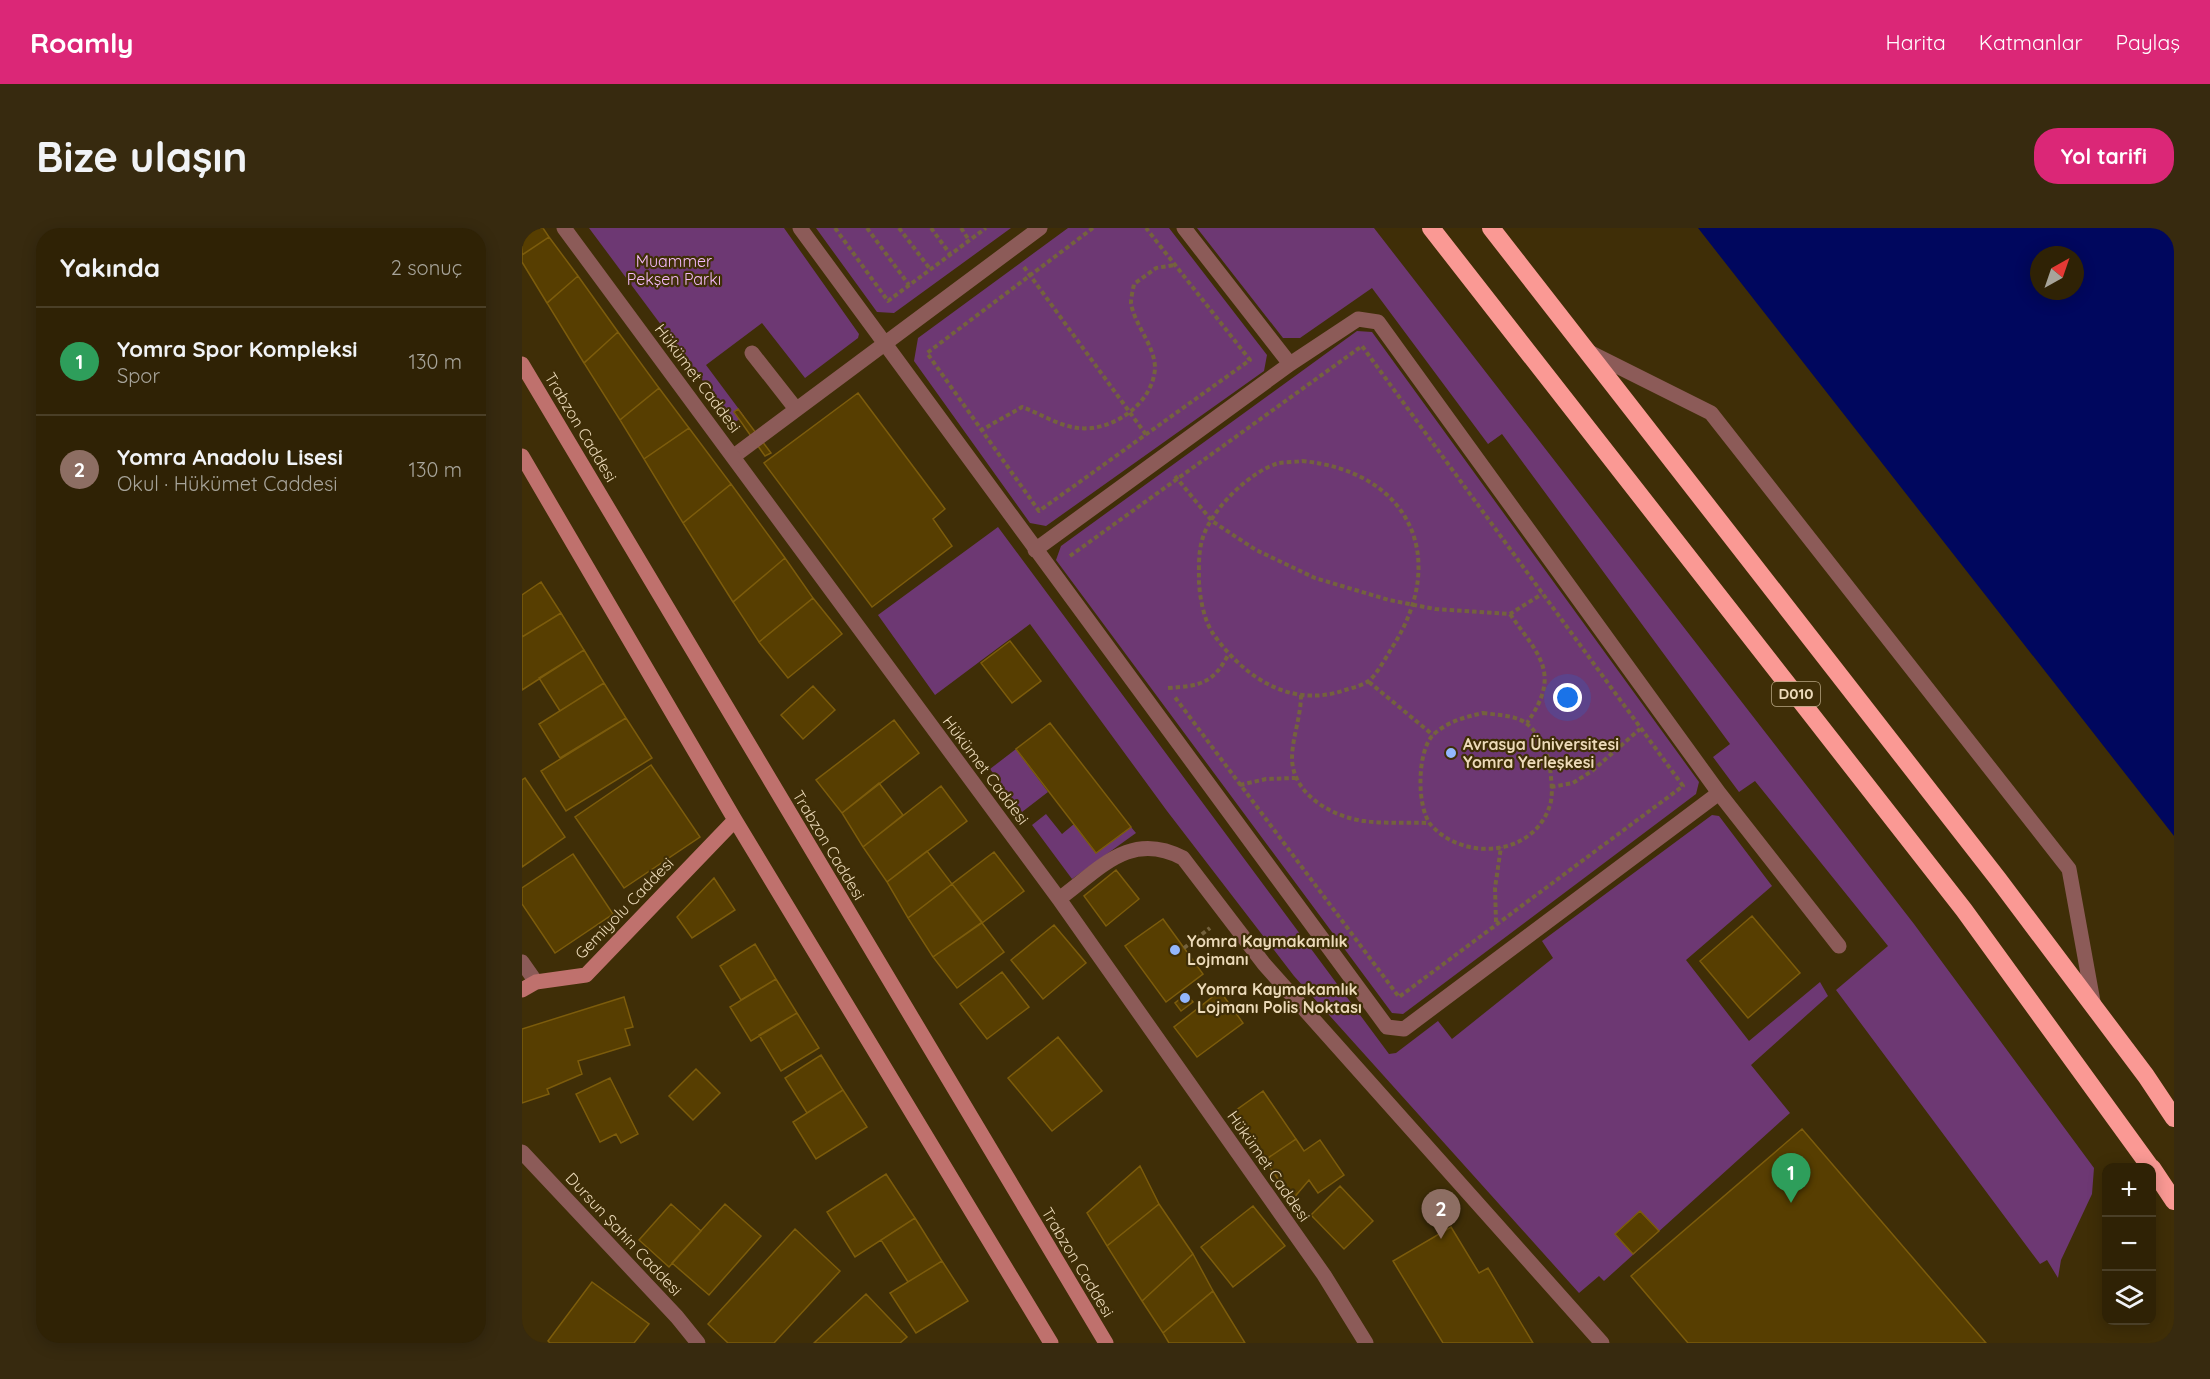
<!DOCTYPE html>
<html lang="tr">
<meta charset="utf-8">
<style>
:root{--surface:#2f2205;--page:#372a0f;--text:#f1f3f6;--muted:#a7a49a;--line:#4a3f27;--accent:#db2777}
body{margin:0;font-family:Quicksand,sans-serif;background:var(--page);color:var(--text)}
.controls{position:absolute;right:18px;bottom:18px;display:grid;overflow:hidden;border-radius:12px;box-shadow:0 3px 15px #0003}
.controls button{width:54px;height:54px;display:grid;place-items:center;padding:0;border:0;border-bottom:2px solid var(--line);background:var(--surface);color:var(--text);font:30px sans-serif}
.compass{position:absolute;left:1508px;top:18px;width:54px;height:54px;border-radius:50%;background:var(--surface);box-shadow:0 3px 15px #0003;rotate:40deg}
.you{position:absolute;left:1046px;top:470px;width:21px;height:21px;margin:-15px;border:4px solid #fff;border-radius:50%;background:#1a73e8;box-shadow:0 0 0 9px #1a73e833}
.badge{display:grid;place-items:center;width:39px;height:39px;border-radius:50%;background:var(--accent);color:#fff;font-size:20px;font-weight:700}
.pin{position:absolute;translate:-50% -50px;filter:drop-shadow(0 2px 3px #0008)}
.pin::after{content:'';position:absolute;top:32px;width:21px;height:18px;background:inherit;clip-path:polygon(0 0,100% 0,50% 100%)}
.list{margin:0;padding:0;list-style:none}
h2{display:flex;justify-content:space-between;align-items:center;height:78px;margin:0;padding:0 24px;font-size:26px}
h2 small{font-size:20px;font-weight:400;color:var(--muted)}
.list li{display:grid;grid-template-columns:39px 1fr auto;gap:18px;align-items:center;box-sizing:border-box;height:108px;padding:0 24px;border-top:2px solid var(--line)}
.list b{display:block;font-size:22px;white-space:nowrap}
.list p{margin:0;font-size:20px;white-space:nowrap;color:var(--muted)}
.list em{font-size:20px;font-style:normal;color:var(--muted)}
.icon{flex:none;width:33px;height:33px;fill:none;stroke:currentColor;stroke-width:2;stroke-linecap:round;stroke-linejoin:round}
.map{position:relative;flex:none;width:1652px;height:1115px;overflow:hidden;border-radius:24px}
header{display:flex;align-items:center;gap:36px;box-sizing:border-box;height:84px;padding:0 30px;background:var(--accent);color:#fff}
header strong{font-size:28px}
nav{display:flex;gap:33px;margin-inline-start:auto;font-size:21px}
.intro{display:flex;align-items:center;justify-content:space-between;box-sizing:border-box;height:144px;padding:0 36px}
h1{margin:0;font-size:42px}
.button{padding:15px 27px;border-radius:24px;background:var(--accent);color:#fff;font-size:21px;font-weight:700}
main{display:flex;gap:36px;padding:0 36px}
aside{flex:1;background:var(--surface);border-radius:24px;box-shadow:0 3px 15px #0003}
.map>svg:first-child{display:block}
.green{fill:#6d3873}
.water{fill:#00075e;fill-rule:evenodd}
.building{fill:#573e01;stroke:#7c5c0c;stroke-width:1.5}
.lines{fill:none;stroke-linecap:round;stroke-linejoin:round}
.path{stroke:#74623d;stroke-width:4;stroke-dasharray:4.5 3;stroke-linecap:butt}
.lane{stroke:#8c5b58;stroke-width:15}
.street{stroke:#8c5b58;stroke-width:15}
.secondary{stroke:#bf716d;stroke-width:15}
.highway{stroke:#fa9994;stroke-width:18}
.poi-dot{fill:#93b7fd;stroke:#3f2e07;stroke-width:2}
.labels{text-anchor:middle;stroke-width:4.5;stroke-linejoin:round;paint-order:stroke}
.shield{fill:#3f2e07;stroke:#b8a684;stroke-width:1.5}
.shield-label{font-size:15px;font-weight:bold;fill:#ecdab9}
.park-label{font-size:16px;fill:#f6bcfc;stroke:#3f2e07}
.street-label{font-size:16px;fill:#ecdab9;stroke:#3f2e07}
.poi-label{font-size:16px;font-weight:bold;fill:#ecdab9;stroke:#3f2e07;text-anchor:start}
</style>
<header>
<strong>Roamly</strong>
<nav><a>Harita</a><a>Katmanlar</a><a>Paylaş</a></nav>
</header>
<div class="intro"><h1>Bize ulaşın</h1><a class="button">Yol tarifi</a></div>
<main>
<aside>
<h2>Yakında<small>2 sonuç</small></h2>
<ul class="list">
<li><span class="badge" style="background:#2e9e5b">1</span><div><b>Yomra Spor Kompleksi</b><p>Spor</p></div><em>130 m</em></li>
<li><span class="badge" style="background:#8d6e63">2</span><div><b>Yomra Anadolu Lisesi</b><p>Okul · Hükümet Caddesi</p></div><em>130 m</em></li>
</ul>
</aside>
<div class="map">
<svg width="1652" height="1115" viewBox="0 0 1652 1115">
<rect width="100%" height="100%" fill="#3f2e07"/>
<path class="green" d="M67,0H262L337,106L336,110L283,150L240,95L184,137L222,188L212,195Z
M294,0H489L372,85L355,84Z
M546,0H647L745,127L742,143L524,298L508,295L392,133L396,110Z
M675,0H852L1392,696L1572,940L1570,966L1539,1032L1536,1050L1525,1032L1518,1036L1314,762L1366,718L1233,553L1217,564L1191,529L1208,516L980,206L966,216L850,60L778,110H761Z
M835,103L850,104L1177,554L1174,566L881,786L870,785L534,332L539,318Z
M476,299L867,826L874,825L916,793L930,811L1031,730L1020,713L1190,587L1197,588L1250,658L1164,732L1227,813L1298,754L1306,768L1229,837L1268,885L1082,1053L1077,1048L1057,1065L772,748L645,583L508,396L413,467L356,387Z
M494,521L526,564L500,584L468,541Z
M524,586L540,606L552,596L574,625L609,599L614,605L550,651L510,597Z"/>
<path class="water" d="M1176,0H1652V608ZM1517,27H1553V63H1517Z"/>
<path class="building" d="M0,0H21L27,9L0,27Z
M27,9L56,48L25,75L0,34V27Z
M56,48L96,104L62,135L25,75Z
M96,104L137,160L98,192L62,135Z
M137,160L167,200L122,231L98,192Z
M336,165L423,281L411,291L430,318L350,379L242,235Z
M216,181L249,225L243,228L212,184Z
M167,200L209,256L161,295L122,231Z
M209,256L263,330L211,374L161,295Z
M263,330L291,370L237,414L211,374Z
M19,354L39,385L0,409V367Z
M291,370L320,406L266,450L237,414Z
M39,385L62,422L0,462V409Z
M488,413L519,453L490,475L459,435Z
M62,422L82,455L38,483L17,450Z
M82,455L104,490L38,530L17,496Z
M291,458L313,482L281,511L259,487Z
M104,490L130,530L44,583L19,543Z
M372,492L397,525L320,585L294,552Z
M528,495L609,599L574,625L494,521Z
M129,537L178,609L102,660L53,589Z
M3,550L43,609L0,639V552Z
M357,555L381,587L341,619L320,585Z
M419,558L445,593L365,654L341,619Z
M405,623L430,656L386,690L365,654Z
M472,624L502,663L460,695L430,656Z
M51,626L91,686L33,725L0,676V660Z
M594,642L617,671L584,698L562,668Z
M192,650L213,682L170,710L155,689Z
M430,656L460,694L411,729L386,690Z
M1230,688L1278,745L1226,790L1178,733Z
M641,691L681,746L644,774L603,718Z
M460,695L482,724L435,760L411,729Z
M532,697L564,735L521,771L489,732Z
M233,716L254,751L219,772L198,738Z
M480,744L507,779L465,811L438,776Z
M254,751L275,785L229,813L208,779Z
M698,763L721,795L675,829L652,799Z
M664,766L671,774L659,783L653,775Z
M102,769L111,799L103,801L108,817L56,833L60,846L25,861L27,866L0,875V801Z
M275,785L297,820L259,843L237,807Z
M536,809L580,863L530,903L486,850Z
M299,827L321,862L285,885L263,850Z
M174,841L198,865L171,892L147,868Z
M88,850L116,906L99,915L94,906L78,914L54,866Z
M321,862L345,899L294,931L271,894Z
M741,863L774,911L743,932L710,885Z
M1280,901L1464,1115H1166L1109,1048Z
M774,911L782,923L798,912L822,947L796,965L787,952L770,972L743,932Z
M618,938L637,976L585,1018L565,985Z
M364,946L393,990L333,1029L305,984Z
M818,958L851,993L822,1021L789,987Z
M149,976L179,1003L147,1039L117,1012Z
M203,976L239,1008L187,1067L150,1035Z
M637,976L671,1026L620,1073L585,1018Z
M731,978L763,1018L711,1059L679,1019Z
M1118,983L1137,1003L1111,1026L1093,1006Z
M393,990L420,1033L386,1054L359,1012Z
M929,999L957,1045L966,1040L1011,1115H921L871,1033Z
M273,1001L318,1043L252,1115H206L186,1096Z
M671,1026L691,1063L641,1105L620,1073Z
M420,1033L446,1073L394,1105L368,1065Z
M70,1054L127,1096L112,1115H28L26,1113Z
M691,1063L723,1115H647L641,1105Z
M344,1066L385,1109L378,1115H292Z"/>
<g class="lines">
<path class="path" d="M313,0L366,73L464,0
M345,0L387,57
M377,0L408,41
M409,0L428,26
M439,0L447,12
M571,0L405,125L517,283L728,132L624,0
M502,39L625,208
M458,203L500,179C517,185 537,198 556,200C590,204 631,176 633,140C633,118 612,96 609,75C609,69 611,62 612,56L634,40L652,37
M780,233C886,243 928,328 871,418C864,429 857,443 848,452C842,457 830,460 823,462C769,481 722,449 692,407C682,393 678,371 677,354C677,340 676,324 681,309C690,281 728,243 757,235C764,234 773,234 780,233Z
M653,248L690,293L734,322L793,350L867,372L913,381L988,386L1020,366
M548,328L840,118L1161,558L877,769L652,468
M988,386C1017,428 1040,445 1005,495
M847,454L911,507
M646,460C677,458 691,456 706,427
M779,467C779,489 770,510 770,531C771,567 811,589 842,593C863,596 886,594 907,595
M961,485C975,487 994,487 1005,496C1017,505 1026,525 1028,539C1029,552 1032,568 1027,580C1009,629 941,633 909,597C894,579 895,521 912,506C927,493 943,489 961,485Z
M718,557L744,551L773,550
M1029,559L1051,555L1070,543L1118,501
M974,694L973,660L979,619
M662,720L688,700"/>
<path class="lane" d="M278,0L865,799L882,801L1197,565L856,94L836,91L768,136L513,322
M662,0L768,136
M1065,123L1189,185L1547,641L1572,779
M230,125L274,181
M212,228L518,0
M1197,565L1317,718"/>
<path class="street" d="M42,0L537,671L802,1047L844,1115
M537,671C578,641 608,602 661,630L742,736L1080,1115
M0,734L14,754
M0,924L155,1089L176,1115"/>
<path class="secondary" d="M0,136L584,1115
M0,228L213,592L529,1115
M0,762L14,754L64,747L213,592"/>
<path class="highway" d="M909,0L1442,682L1629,940
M969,0L1476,651L1624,848L1652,890
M1630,940L1652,973"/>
</g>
<g class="poi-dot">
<circle cx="929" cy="525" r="6"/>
<circle cx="653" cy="722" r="6"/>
<circle cx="663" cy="770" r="6"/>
</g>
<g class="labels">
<rect class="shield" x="1250" y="454" width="48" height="24" rx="4.5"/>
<g class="shield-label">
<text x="1274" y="471">D010</text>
</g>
<g class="park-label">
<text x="152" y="39">Muammer<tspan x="152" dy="18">Pekşen Parkı</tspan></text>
</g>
<g class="street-label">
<text transform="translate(176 150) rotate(53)" y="6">Hükümet Caddesi</text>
<text transform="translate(59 199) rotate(59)" y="6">Trabzon Caddesi</text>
<text transform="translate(464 542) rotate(53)" y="6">Hükümet Caddesi</text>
<text transform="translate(307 617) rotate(59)" y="6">Trabzon Caddesi</text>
<text transform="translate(102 680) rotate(-46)" y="6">Gemiyolu Caddesi</text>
<text transform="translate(747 938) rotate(55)" y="6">Hükümet Caddesi</text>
<text transform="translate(102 1006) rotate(47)" y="6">Dursun Şahin Caddesi</text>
<text transform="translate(556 1034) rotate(59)" y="6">Trabzon Caddesi</text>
</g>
<g class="poi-label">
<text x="941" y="522">Avrasya Üniversitesi<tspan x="941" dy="18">Yomra Yerleşkesi</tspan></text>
<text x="665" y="719">Yomra Kaymakamlık<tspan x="665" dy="18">Lojmanı</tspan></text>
<text x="675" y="767">Yomra Kaymakamlık<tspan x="675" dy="18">Lojmanı Polis Noktası</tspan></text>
</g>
</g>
</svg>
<div class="controls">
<button>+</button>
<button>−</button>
<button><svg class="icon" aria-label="layers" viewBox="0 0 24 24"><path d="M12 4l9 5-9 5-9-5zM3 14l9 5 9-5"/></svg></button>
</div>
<svg class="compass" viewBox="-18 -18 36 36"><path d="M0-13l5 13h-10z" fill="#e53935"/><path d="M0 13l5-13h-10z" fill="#a7a49a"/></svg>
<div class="you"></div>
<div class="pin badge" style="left:1269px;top:975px;background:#2e9e5b">1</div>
<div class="pin badge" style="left:919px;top:1011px;background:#8d6e63">2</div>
</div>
</main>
